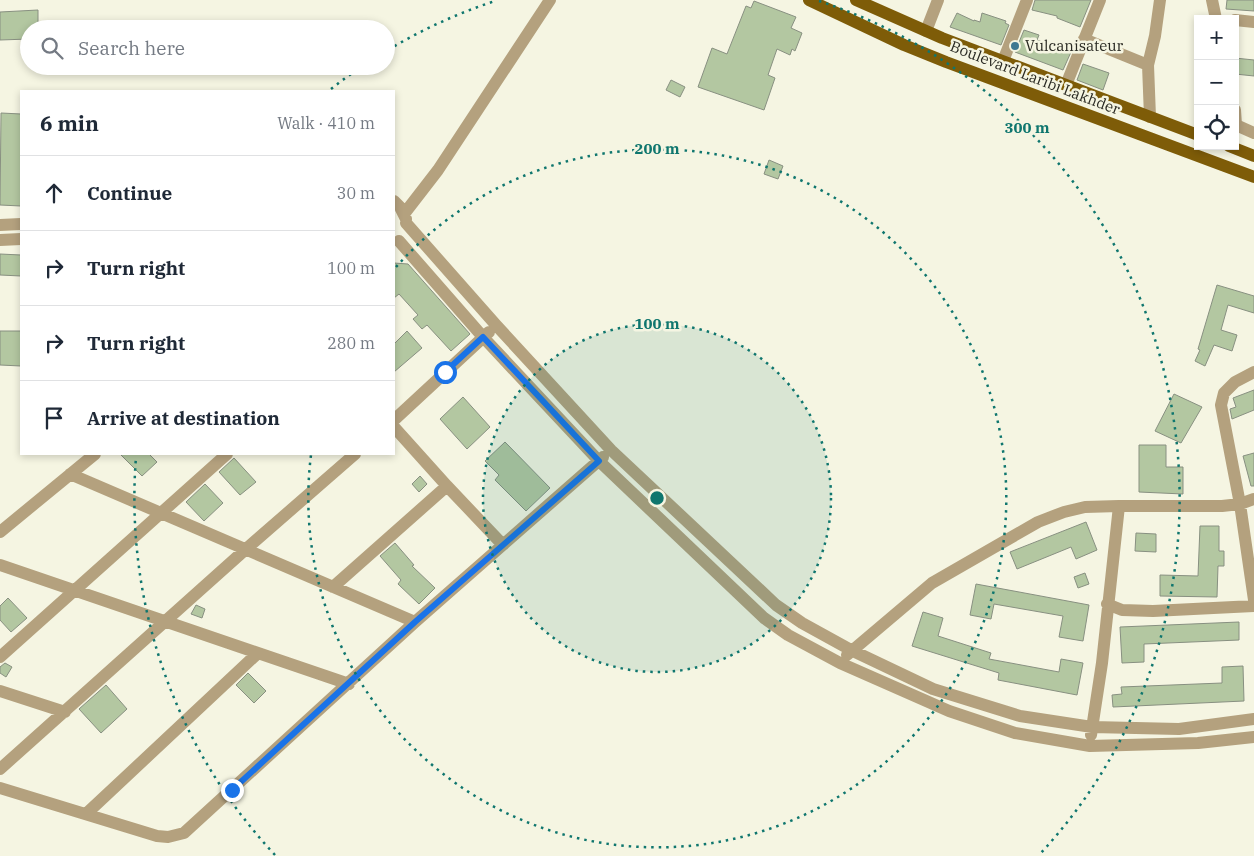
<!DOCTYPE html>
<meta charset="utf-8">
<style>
:root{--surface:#fff;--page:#f2f2f3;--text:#1f2937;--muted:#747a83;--line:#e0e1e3}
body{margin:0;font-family:"IBM Plex Serif",serif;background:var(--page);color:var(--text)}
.controls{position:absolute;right:15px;top:15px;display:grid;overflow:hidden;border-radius:0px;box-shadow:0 2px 8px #0003}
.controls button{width:45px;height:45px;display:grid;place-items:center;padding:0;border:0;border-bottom:1px solid var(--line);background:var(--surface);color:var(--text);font:25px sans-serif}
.stop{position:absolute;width:15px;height:15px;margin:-11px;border:4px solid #1a73e8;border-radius:50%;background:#fff}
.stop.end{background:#1a73e8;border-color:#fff;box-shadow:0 1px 5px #0008}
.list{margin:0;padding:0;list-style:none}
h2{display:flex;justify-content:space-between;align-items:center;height:65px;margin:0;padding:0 20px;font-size:21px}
h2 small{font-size:16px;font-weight:400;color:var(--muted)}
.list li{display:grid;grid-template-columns:32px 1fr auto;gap:15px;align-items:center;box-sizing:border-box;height:75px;padding:0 20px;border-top:1px solid var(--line)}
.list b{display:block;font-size:19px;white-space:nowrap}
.list em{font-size:16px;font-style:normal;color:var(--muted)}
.icon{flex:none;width:28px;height:28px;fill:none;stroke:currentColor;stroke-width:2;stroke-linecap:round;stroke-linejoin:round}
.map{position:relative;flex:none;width:1254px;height:856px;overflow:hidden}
.search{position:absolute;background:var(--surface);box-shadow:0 2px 8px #0003;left:20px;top:20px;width:375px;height:55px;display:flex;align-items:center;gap:12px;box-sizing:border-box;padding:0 18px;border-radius:28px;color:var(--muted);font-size:19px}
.panel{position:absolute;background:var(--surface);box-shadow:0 2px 8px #0003;left:20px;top:90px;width:375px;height:365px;border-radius:0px}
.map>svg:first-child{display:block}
.building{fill:#b3c7a1;stroke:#889081}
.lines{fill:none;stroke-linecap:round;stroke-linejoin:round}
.minor{stroke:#b4a17e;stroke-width:12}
.primary{stroke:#7e5c08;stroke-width:12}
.route{stroke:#1a73e8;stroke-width:6}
.ring{fill:none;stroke:#0f766e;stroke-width:2.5;stroke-dasharray:2.5 5}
.poi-dot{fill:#3e7891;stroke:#f5f5e2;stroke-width:2}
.labels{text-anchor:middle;stroke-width:5;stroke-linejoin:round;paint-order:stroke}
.poi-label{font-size:15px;fill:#292922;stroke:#f5f5e2;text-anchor:start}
.street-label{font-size:15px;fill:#292922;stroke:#f5f5e2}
.centre{fill:#0f766e;stroke:#f5f5e2;stroke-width:2.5}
.ring-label{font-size:15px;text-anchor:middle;font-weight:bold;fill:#0f766e;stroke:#f5f5e2;stroke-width:5;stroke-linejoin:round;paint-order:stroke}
</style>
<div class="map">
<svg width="1254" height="856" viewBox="0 0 1254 856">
<rect width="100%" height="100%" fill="#f5f5e2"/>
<path class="building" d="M1035,0H1091L1080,27L1057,18V16L1032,10Z
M1227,0H1254V11L1226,9Z
M754,1L796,17L791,28L802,33L795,51L792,49L790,55L777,49L768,75L775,78L764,110L698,87L712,48L727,54L746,6L751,8Z
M38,10V29H29V39L0,40V12Z
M957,13L974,21V20L980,22L982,13L1006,21L1005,23L1009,25L1001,45L950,27Z
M1024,30L1039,35L1037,40L1071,52L1063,70L1015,52Z
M1235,58L1254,60V76L1235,74Z
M1083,64L1109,73L1103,90L1077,80Z
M671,80L685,87L680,97L666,90Z
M1,113L21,114V206L0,205Z
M769,160L783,166L778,179L764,174Z
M0,254L21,255V276L0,275Z
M394,263L408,264L470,334L451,351L427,325L422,329L413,319L418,315L399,294L394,298Z
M1217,285L1254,296V313L1228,305L1221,330L1237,335L1232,351L1214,345L1205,366L1195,361L1200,350L1198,349Z
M0,331H21V366L0,365Z
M407,331L422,348L394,372V344Z
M1254,390V410L1232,419L1230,409L1236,407L1233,398Z
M1174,394L1202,407L1181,443L1155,431Z
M463,397L490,427L467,449L440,419Z
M505,442L550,488L526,511L495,480L499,475L485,461Z
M1139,445H1166V467H1183V494L1139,492Z
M1254,453V486H1251L1243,456Z
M120,454H149L157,462L142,476Z
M234,458L256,482L240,495L219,472Z
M420,476L427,484L419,492L412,484Z
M205,484L223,503L204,521L186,502Z
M1086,522L1097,550L1076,559L1071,547L1017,569L1010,552Z
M1200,526H1219V551H1224V566H1218L1217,597L1160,596V575L1198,576Z
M1136,533L1156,534V552L1135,551Z
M395,543L414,565L412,566L435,588L419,604L398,584L401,580L380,556Z
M1085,573L1089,584L1078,588L1074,577Z
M976,584L1089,605L1083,641L1059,637L1063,616L994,604L991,619L970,615Z
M8,598L27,618L11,632L0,620V606Z
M196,605L205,609L202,618L191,614Z
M923,612L943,618L938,636L991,653L989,659L1059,672L1061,659L1083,663L1077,695L998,680L999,673L912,646Z
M1239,622V640L1144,644V662L1122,663L1120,627Z
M5,663L12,667L6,677L0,673V667Z
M1243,666L1244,701L1113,707L1112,695L1122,694L1121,687L1222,683V667Z
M248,673L266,691L254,703L236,685Z
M106,685L127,709L101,733L79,709Z"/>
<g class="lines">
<path class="minor" d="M1212,0L1216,19
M1235,20L1254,22
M926,31L938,0
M1084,39L1148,65
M1003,61L1027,0
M1066,85L1100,0
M1235,110L1236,125
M1150,117L1148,65L1155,36L1160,0
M1235,128L1236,125L1254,133
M394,201L400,207L406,219
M404,214L438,170L550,0
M406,223L496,325L611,450L776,605L802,623L851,650L933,689L1020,716L1092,727L1179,729L1254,719
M0,225L21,224
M0,240L21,239
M399,241L483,337L599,461L764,618L788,635L840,663L949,711L1015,733L1090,746L1198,743L1254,737
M1254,372L1235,382L1224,393L1221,405L1240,504L1254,600
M394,420L489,332
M394,427L447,486L503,545
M70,474L415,622
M0,532L95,454
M0,565L349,684
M333,587L447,486
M1107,604L1122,610L1153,611L1254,606
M847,655L932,583L1038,522L1064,512L1085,507L1119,506H1222L1240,504L1254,499
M0,657L227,454
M0,691L65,712
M1091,735L1102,663L1119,506
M0,769L246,549L355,454
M0,788L157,836L168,837L184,833L415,622L603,457
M86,814L258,653"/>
<path class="primary" d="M809,0L904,45L946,62L1254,177
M856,0L942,38L1198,135
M1229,146L1254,156"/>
</g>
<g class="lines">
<path class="route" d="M232,790L415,622L599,461L483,337L445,372"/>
</g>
<circle cx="657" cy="498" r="174" fill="#0f766e" fill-opacity=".12"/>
<g class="ring">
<circle cx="657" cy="498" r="174"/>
<path d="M396 267A349 349 0 1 1 311 455"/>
<path d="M275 855A523 523 0 0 1 136 457M331 89A523 523 0 0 1 361 67M388 50A523 523 0 0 1 495 1M819 1A523 523 0 0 1 1039 855"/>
</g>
<circle class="poi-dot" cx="1015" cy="46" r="5"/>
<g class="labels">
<g class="poi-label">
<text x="1025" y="51">Vulcanisateur</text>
</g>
<g class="street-label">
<text transform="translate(1035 78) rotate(21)" y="5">Boulevard Laribi Lakhder</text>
</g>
</g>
<circle cx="657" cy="498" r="8" class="centre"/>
<g class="ring-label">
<text x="1027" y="133">300 m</text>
<text x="657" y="154">200 m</text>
<text x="657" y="329">100 m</text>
</g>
</svg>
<div class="controls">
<button>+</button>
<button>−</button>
<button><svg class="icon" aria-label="locate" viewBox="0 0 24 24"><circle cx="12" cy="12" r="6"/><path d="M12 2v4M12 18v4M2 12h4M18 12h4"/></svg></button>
</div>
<div class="stop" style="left:445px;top:372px"></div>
<div class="stop end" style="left:232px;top:790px"></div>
<div class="search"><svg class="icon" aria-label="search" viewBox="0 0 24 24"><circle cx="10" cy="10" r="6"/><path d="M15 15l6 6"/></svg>Search here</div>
<section class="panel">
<h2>6 min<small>Walk · 410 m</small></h2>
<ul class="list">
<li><svg class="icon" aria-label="ahead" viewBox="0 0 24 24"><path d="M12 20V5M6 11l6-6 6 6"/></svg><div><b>Continue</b></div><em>30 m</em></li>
<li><svg class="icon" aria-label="right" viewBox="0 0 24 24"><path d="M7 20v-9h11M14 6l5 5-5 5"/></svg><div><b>Turn right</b></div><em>100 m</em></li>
<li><svg class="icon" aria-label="right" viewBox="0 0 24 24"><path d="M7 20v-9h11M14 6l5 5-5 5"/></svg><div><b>Turn right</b></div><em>280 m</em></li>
<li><svg class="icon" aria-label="arrive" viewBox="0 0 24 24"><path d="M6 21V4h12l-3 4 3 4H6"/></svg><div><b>Arrive at destination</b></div></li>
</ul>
</section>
</div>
